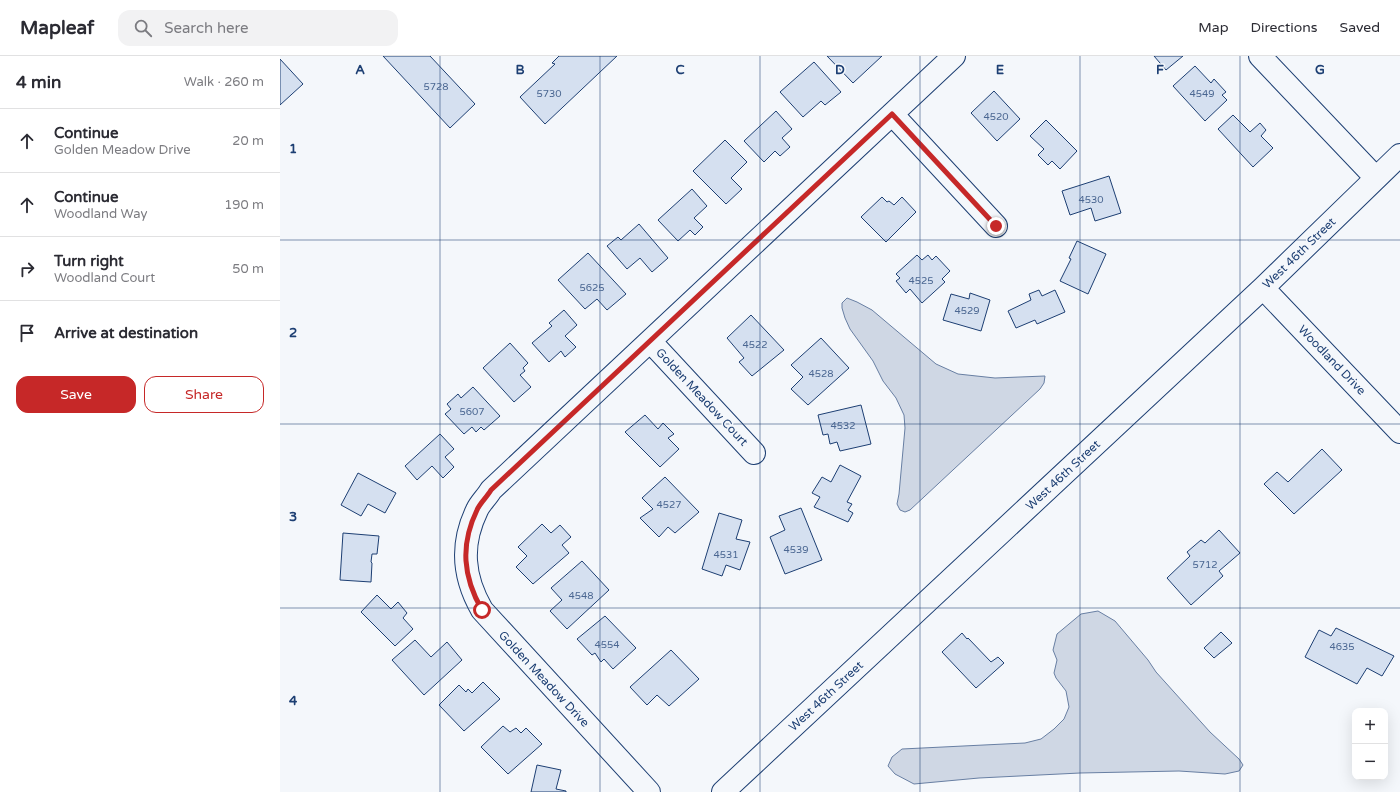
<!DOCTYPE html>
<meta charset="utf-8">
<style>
:root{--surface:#fff;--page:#f2f2f3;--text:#2b2b33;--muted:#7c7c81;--line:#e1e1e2;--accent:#c62828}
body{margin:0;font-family:"Varela Round",sans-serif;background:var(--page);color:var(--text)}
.controls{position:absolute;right:12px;bottom:12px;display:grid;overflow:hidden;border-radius:8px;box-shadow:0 4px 16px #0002}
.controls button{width:36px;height:36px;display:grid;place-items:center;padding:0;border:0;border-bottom:1px solid var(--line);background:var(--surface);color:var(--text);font:20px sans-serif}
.stop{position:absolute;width:12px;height:12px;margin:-9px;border:3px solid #c62828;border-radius:50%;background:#fff}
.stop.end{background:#c62828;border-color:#fff;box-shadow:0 1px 4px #0008}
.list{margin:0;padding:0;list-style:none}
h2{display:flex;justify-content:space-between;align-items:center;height:52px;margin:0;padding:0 16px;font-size:17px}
h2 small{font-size:13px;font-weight:400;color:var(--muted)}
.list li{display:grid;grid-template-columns:26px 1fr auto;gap:12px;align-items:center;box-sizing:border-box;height:64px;padding:0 16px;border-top:1px solid var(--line)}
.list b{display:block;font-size:15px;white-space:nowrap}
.list p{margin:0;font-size:13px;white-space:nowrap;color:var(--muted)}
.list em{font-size:13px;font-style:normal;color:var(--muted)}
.actions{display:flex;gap:8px;padding:12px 16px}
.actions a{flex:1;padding:9px 0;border:1px solid var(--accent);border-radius:12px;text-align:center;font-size:14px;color:var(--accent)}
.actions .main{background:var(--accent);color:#fff}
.icon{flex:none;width:22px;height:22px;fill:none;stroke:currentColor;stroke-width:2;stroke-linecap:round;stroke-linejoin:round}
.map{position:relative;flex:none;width:1120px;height:736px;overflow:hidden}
header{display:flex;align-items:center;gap:24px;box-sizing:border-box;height:56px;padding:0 20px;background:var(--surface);border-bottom:1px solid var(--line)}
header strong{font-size:19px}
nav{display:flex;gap:22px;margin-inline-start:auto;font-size:14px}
.search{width:280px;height:36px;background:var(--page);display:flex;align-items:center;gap:10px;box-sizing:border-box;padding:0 14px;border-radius:12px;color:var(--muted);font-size:15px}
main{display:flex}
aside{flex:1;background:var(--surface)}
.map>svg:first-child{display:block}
.water{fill:#cfd7e4;stroke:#687fa3}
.building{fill:#d5e0f0;stroke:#1d3f73}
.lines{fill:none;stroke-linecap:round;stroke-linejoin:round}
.minor-casing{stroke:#1d3f73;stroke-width:24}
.minor{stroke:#f4f7fb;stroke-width:22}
.route{stroke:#c62828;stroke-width:5}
.grid{fill:none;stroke:#1d3f73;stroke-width:1;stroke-opacity:0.55}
.labels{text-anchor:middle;stroke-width:3;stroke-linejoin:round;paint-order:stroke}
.number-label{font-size:10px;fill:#4b6792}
.street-label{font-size:12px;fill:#1d3f73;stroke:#f4f7fb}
.grid-label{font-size:13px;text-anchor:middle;font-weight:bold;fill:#1d3f73;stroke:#f4f7fb;stroke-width:3;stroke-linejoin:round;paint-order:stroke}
</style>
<header>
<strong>Mapleaf</strong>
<div class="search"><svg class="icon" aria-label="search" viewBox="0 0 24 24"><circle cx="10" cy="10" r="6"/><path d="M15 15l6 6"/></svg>Search here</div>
<nav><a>Map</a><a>Directions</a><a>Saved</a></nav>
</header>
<main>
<aside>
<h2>4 min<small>Walk · 260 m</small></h2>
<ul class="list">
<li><svg class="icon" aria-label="ahead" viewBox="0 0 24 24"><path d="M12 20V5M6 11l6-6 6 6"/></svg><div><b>Continue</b><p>Golden Meadow Drive</p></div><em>20 m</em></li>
<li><svg class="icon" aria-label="ahead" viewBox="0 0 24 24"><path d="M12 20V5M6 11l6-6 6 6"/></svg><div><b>Continue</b><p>Woodland Way</p></div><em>190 m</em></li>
<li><svg class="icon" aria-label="right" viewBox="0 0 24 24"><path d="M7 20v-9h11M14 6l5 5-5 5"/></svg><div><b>Turn right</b><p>Woodland Court</p></div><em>50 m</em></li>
<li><svg class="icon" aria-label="arrive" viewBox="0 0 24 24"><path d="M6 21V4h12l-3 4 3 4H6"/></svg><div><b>Arrive at destination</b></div></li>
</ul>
<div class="actions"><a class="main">Save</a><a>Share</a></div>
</aside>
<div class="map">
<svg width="1120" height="736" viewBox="0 0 1120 736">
<rect width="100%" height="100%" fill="#f4f7fb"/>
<path class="water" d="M567,242L577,246L592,254L656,308L678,318L715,322L765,320L764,327L760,333L630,454L625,456L620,454L617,448L619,438L625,372L624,359L616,342L603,325L593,305L570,273L565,262L562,252V247Z
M818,555L835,565L868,604L876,616L930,676L959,703L963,709L959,715L945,718L899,715L800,717L699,722L634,728L615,718L608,710L612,701L622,693L745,687L761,683L774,673L784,663L789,651L786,635L776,622L774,617L777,604L773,594L777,578L801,558Z"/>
<path class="building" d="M103,0H150L195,48L170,72Z
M279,0H337L265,68L240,41L275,8L272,7Z
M547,0H602L573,27Z
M874,0H903L886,14Z
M0,3L23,28L0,49Z
M534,6L561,36L545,49L541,45L523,61L500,36Z
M915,10L931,27L934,23L946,36L942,39L947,44L925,65L893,30Z
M714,35L740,63L717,85L691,57Z
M496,55L512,73L502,82L510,91L500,100L495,95L484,106L464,85Z
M953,59L970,76L980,67L986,74L981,80L993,92L973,111L938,73Z
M766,64L797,95L780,113L772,105L768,109L758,99L764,93L750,80Z
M445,84L467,106L451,122L462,133L446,148L413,115Z
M829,120L841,157L815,165L811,152L790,159L782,135Z
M412,133L427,150L414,162L423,171L415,179L410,174L398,185L378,164Z
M602,141L607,146L609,145L614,149L622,141L636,156L606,186L581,161Z
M359,168L388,202L372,216L360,202L347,213L327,190L338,181L341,184Z
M797,185L826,198L808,238L780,225L791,203L789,202Z
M308,197L346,238L327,254L317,243L305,253L278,224Z
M637,199L642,204L648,199L652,204L656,200L670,215L662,223L665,226L642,247L630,233L626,237L616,225L620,222L616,218Z
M759,234L762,240L775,234L785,256L757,268L755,264L736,272L728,255L751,244L749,238Z
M690,237L710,244L701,275L663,264L671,238L689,243Z
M284,254L297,269L285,280L296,291L285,301L281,295L269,306L252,287L272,270L269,267Z
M471,259L504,294L472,320L459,306L464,302L447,282Z
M541,282L569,312L528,349L511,333L523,321L511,309Z
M230,287L248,307L243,312L245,315L240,319L251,331L234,346L203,312Z
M193,331L220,360L204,374L201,371L196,376L192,371L184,378L165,358L171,353L167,348L178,338L181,342Z
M581,349L591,388L560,395L557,386L550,388L548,378L543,379L538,359Z
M365,359L378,373L383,367L394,378L388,382L399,393L380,411L345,376Z
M160,378L174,393L165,401L174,411L163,422L152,410L137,424L125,410Z
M1042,393L1062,414L1014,458L984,428L997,416L1008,426Z
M560,409L581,420L567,446L572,448L568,454L573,457L568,466L534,451L540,441L532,437L542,421L551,426Z
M78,417L116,437L105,457L88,448L81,460L61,449Z
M385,421L419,456L395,477L388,471L379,481L360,462L373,453L362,442Z
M521,452L542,504L505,518L490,481L505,474L499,460Z
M439,457L462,464L456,483L470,486L460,514L446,509L442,520L422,513Z
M262,468L271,477L280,469L291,481L282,489L289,497L253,528L236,511L247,500L238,491Z
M939,474L960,497L939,515L943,520L911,549L887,522L910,500L907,496L921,484L925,487Z
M63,477L99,480L97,498H92L91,506L92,507L91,526L60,524Z
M302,505L329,534L287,573L270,555L282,544L271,532Z
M97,539L111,553L118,546L127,557L123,562L133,573L115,590L81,556Z
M325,560L356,592L333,613L324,603L321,606L315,597L312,599L297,583Z
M1056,572L1114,600L1102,620L1087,612L1077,628L1025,601L1039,574L1051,580Z
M941,576L952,587L934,602L924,592Z
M682,577L687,583L688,582L711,606L718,601L724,607L696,632L662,596Z
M135,584L151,601L167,586L182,604L144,639L112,604Z
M391,594L419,623L389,650L377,639L367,649L350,631Z
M203,626L220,643L184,675L159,649L179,629L186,636L188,633L192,637Z
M223,670L230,676L236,672L241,677L246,672L262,688L228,718L201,691Z
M257,709L281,714L276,733L286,735V736H251Z"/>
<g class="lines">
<g class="minor-casing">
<path id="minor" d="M980,0L1096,122
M612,58L716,170
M983,232L1120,376
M370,285L474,397
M369,736L202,554C183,521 180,489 197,454C200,447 207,441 211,434L674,0
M443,736L983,232L1120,99"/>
</g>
<use href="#minor" class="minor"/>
</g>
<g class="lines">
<path class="route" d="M202,554C183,521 180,489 197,454C200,447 207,441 211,434L612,58L716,170"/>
</g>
<path class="grid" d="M160,0V736M320,0V736M480,0V736M640,0V736M800,0V736M960,0V736M0,184H1120M0,368H1120M0,552H1120"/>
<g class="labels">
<g class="number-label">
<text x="156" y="34">5728</text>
<text x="269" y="41">5730</text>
<text x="922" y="41">4549</text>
<text x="716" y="64">4520</text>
<text x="811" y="147">4530</text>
<text x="641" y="228">4525</text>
<text x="312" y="235">5625</text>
<text x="687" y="258">4529</text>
<text x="475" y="292">4522</text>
<text x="541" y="321">4528</text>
<text x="192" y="359">5607</text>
<text x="563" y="373">4532</text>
<text x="389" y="452">4527</text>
<text x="516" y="497">4539</text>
<text x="446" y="502">4531</text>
<text x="925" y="512">5712</text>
<text x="301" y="543">4548</text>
<text x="327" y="592">4554</text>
<text x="1062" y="594">4635</text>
</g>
<g class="street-label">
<text transform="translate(1019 197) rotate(-44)" y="4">West 46th Street</text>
<text transform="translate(1052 304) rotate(46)" y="4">Woodland Drive</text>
<text transform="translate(422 341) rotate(47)" y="4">Golden Meadow Court</text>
<text transform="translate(783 419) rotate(-43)" y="4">West 46th Street</text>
<text transform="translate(264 623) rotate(47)" y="4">Golden Meadow Drive</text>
<text transform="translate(546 640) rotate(-43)" y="4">West 46th Street</text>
</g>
</g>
<g class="grid-label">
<text x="80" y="18">A</text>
<text x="240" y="18">B</text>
<text x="400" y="18">C</text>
<text x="560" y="18">D</text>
<text x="720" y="18">E</text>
<text x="880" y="18">F</text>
<text x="1040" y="18">G</text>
<text x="13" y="97">1</text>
<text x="13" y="281">2</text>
<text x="13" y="465">3</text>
<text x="13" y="649">4</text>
</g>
</svg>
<div class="controls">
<button>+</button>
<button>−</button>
</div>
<div class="stop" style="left:202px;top:554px"></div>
<div class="stop end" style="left:716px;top:170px"></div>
</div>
</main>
